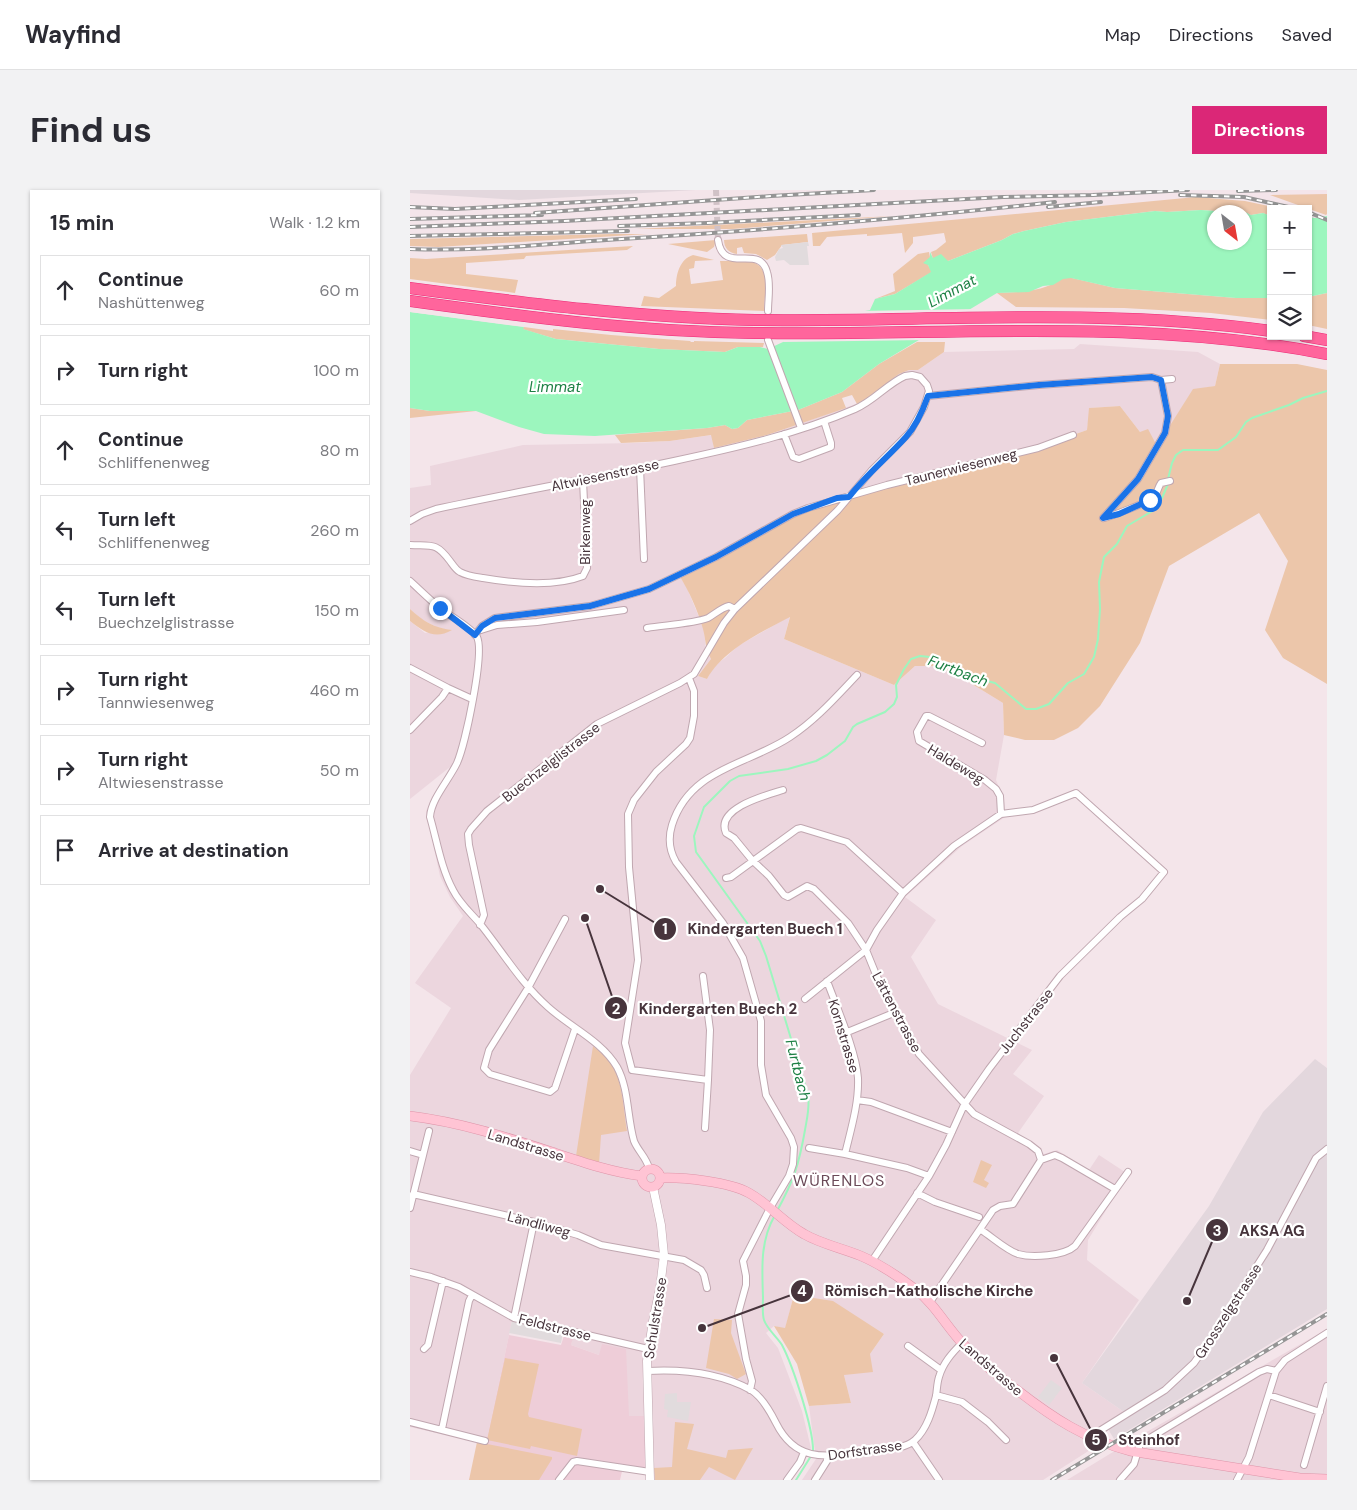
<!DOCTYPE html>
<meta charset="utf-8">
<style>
:root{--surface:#fff;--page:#f2f2f3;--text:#2b2b33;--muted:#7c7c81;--line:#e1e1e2;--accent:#db2777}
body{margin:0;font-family:"DM Sans",sans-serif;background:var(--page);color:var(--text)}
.controls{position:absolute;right:15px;top:15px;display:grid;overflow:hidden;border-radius:0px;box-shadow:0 1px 4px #0004}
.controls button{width:45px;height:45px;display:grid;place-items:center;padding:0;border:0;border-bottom:1px solid var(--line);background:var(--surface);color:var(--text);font:25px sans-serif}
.compass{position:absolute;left:797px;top:15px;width:45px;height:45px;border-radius:50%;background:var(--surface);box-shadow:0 1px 4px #0004;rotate:149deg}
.stop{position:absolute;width:15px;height:15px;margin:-11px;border:4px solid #1a73e8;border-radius:50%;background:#fff}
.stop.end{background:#1a73e8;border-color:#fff;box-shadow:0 1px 5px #0008}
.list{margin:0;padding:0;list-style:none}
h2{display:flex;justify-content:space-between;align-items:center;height:65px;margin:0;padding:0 20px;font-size:21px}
h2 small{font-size:16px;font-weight:400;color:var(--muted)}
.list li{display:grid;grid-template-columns:32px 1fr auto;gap:15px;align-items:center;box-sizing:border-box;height:70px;margin:0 10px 10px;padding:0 10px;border:1px solid var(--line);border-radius:0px}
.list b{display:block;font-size:19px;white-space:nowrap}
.list p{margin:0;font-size:16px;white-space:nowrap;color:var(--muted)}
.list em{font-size:16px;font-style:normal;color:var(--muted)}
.icon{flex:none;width:28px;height:28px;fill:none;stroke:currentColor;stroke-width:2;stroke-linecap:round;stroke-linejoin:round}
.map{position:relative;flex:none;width:917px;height:1290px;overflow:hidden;border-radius:0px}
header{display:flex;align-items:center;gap:30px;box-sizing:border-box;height:70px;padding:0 25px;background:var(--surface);border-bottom:1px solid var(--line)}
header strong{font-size:24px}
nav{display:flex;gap:28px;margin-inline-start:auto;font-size:18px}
.intro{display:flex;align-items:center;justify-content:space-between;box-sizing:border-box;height:120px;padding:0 30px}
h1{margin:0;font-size:35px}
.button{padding:12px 22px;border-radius:0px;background:var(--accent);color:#fff;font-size:18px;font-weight:700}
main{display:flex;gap:30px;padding:0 30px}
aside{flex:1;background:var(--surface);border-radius:0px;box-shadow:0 1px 4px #0004}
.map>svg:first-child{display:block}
.residential{fill:#ecd6de}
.industrial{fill:#e3d7dd}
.education{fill:#eecdd8}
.green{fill:#ecc6aa}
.parking{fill:#e1dbdd}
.water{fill:#9cf6be}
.pier{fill:#f4e5ea}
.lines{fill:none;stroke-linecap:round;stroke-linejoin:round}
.stream{stroke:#9cf6be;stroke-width:2}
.minor-tunnel{stroke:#d1c2c7;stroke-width:6;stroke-dasharray:6 3;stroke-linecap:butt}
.minor-casing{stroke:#c0a7b0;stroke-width:8}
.tertiary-casing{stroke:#c0a7b0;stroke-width:9}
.secondary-casing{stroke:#de95a9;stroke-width:10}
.motorway-casing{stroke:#ea2975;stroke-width:12}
.minor{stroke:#fff;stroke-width:6}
.tertiary{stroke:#fff;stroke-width:8}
.secondary{stroke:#ffc4d4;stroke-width:9}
.motorway{stroke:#ff659c;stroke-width:11}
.rail-casing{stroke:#959595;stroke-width:4}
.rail{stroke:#fff;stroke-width:2;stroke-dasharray:5.5;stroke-linecap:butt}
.route{stroke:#1a73e8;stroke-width:6}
.labels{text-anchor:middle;stroke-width:4.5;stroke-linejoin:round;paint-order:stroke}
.street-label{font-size:14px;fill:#47343c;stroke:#fff}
.water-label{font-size:15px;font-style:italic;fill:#1d8044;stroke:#fff}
.quarter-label{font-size:16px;letter-spacing:1px;fill:#6b4a58;stroke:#fff}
.leader{fill:none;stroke:#47343c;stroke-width:2}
.callout-dot{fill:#47343c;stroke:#fff;stroke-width:2}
.mark-label{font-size:15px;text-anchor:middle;font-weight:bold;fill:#fff}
.callout-label{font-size:15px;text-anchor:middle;font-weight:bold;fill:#47343c;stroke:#fff;stroke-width:4.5;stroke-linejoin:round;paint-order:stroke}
</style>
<header>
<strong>Wayfind</strong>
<nav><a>Map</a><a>Directions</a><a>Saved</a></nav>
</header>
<div class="intro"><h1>Find us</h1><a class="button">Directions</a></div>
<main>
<aside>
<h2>15 min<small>Walk · 1.2 km</small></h2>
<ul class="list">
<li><svg class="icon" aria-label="ahead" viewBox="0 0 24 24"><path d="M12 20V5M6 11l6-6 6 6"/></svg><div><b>Continue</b><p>Nashüttenweg</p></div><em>60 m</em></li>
<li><svg class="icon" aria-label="right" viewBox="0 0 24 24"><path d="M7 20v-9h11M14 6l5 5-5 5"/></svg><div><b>Turn right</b></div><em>100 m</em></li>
<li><svg class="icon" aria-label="ahead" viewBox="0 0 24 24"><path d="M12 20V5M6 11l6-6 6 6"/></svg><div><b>Continue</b><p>Schliffenenweg</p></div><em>80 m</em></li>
<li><svg class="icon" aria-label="left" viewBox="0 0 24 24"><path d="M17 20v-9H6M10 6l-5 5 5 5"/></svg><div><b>Turn left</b><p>Schliffenenweg</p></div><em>260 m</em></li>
<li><svg class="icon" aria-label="left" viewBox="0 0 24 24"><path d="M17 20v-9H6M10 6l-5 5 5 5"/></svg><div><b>Turn left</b><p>Buechzelglistrasse</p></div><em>150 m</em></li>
<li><svg class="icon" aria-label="right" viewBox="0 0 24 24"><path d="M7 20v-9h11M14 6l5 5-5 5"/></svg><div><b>Turn right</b><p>Tannwiesenweg</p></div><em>460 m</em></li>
<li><svg class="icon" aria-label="right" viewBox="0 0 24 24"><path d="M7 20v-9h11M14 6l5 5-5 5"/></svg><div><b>Turn right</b><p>Altwiesenstrasse</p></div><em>50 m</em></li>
<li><svg class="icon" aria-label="arrive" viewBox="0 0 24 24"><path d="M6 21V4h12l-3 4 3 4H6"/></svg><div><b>Arrive at destination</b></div></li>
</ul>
</aside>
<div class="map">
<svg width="917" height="1290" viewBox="0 0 917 1290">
<rect width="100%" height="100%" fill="#f4e5ea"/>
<path class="residential" d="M670,154L788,162L810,174L805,196L783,200L747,256L730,242L710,216L680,218L677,240L269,385L276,396L294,439L296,461L301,469L288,486L297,489L304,476L315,468L328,456L380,426L374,449L484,495L505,476H526L549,486L593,513L594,545L586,590L594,609L595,627L552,656L495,707L526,730L501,767L528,814L622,860L603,884L634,906L608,943L634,964L647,960L679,980L689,965L718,984L678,1050L677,1070L729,1110L672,1193L714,1222L684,1249L680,1260L633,1290H392L406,1269L399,1216L441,1213L434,1185L460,1164L474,1144L384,1105L375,1139L364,1136L356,1143L368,1158L392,1221L401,1258L374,1290H238L234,1226H219L189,1165L161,1155L163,1145L102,1131L76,1254L0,1237V885L41,818L5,793L53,726L40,707L30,686L16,621L40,577L0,609V431L15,443L41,440L28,438L11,429L0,419V298L21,295L20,276L113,255L225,253L260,251L302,245L304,258L357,245L446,214L457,208L489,184L499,180H508L534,162L664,159Z
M917,1139V1290H657L726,1248Z"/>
<path class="industrial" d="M0,0H286L109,10L0,3Z
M905,869L917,878V1119L704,1249L695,1234L714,1222L672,1193L799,1016L853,922Z"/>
<path class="education" d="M155,1143L164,1145L161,1155L189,1165L192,1154L216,1159L219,1226H234L236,1278L213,1277L210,1290H59L76,1254L99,1145L151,1155Z"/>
<path class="green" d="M917,4V24L916,25L860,5Z
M786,7L835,11L872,19H861L860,26L853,23L841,25L835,22H821L791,20L757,22L745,21L656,32L614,41L603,44L592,50L538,71L523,69L521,62L526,60L536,52L534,43L503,47V53L495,63L492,43L457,46V44L417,47L410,56H403L402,43Z
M483,26L322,39H226Z
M202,44H238L28,57L0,56V49Z
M397,44L398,52L372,55L365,65L357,70L346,64L334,63L332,57L327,58V64C319,63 314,58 314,50Z
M306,50L304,57L297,62L258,54Z
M223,56L217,60L116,66L114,69L56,73V84L108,90L105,103L0,89V68L16,69Z
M519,62L520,67L518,75L522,82L485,104L465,109L485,101L483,84L508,64Z
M283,65L304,70L285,71L284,78L279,79L281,94L313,90L310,71C320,71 332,70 342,72C362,77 354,106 354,121L231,116L234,106L249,108L266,96C266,84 270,69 283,65Z
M653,88H662L705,98L826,108H861V130L801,123L714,118L606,117L587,103C610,102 634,102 653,88Z
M917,103V139L898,135V107Z
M114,137L143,141V139L201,145L280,151L281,152H284V151L354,153L353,157H328L315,162L249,159L146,149L112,139Z
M507,152H535L534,162L508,180H499L489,184L457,208L447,214L442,205L432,208L436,218L357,245L304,258L301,245L260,251L211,253L205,245L297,238L315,235L322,239L328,238L337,230L388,220L432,202L469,174Z
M810,174H887L917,180V494L873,468L855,440L878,371L849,323L759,376L730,453L690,516L668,538L644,550H615L594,545L593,513L549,486L526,476H505L484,495L374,449L380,427C350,443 314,459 297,489L288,486L301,469C295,459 296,450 293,439C288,421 279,401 269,385L383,324L663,245L677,240L679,218L710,216L730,242L738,239L747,256L783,199L805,196Z
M0,218L20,221H66L0,228Z
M0,419C13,431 24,438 42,440C25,450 14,442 0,431Z
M183,856C187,860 192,863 196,866C213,885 213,916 217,941L191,945L189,974L166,966Z
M571,970L582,975L574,990L579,993L576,998L563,992Z
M384,1105L423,1111L474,1144L460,1164L463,1182L434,1185L441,1213L399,1216L387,1174L364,1136L375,1138Z
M304,1129L322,1130L321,1143L336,1184L327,1189L319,1184L296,1178Z
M95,1168L129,1174L118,1224L119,1227L172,1239L167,1266L121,1256L120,1259L77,1250Z
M265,1232L284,1234L277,1259L316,1268L318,1260L343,1258L325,1290L299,1277L290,1290H245L244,1278L262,1277Z
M67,1252L142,1267V1269L129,1290H59Z"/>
<path class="parking" d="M398,52L399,56H397L399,75H380L374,70L366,71L365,67L369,59L373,58L371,55Z
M102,1131L153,1142L151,1153L99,1143Z
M641,1190L652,1198L639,1215L628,1207Z
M267,1203V1212H281L278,1231L257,1227L258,1220L254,1219L255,1204Z"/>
<path class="water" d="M791,20L821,22H804V52H834V22H827H835L841,25L853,23L861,26V108H826L705,98L661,88L653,89L643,95L633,96L619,102L587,103L469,174L432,202L388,220L337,230L328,238L322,239L315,235L297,238L185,246L134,244L109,237L66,221H20L0,218V122L114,137L113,139L146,149L249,159L315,162L328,157H350L358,159L373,152L412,141L455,121L460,120L465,109L485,104L521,82L518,75L513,73L520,67V62L523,68L531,64L538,71L592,50L603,44L614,41L656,32L745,21L757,22Z
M917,26V103L898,107V27L905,28Z"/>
<path class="pier" d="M567,119L516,150L373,152L375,150L411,139L449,121Z
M0,120L114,135L116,137L0,122Z"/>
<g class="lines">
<path class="stream" d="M758,289L762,273L766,265L773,260H808L826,247L836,232L842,228L879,215L893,208L917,201
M367,1021C384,990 389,974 395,940C397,928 400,917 398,905L356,766L350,751L286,662L284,646L294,617L320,591L329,586L378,579L406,571L417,565L435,551L443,537L447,534L475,522L484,514L487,507L486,495L494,479L501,469L510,466L520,467L550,484L585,493L616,519H626L639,514L658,493L674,484L684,467L688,449L690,419L689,392L694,367L707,354L717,336L744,320L752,308L758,294
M365,1025C350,1051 352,1078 353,1107C353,1114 352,1124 354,1130C357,1139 367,1147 372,1155C383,1176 404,1240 403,1262
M386,1290L401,1266"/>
<path class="minor-tunnel" d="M306,0L308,50"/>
<g class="minor-casing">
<path id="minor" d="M308,50C313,86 350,53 357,82C361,94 358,109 358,121
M358,150L391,238
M518,206L629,195L742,187L751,190L762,189
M374,244L383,267L389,269L421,257V253L414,231
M230,278L234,369
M693,328L728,289L755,243L758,226L751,190
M694,328C702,326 739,312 744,307C747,304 748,297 751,293L760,291
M0,331L12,324L26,319C105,302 185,288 264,271C325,258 387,244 445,219C464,211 477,194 495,186L502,185L510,187L517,195L519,201L514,217L500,242L462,280L428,320L325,419L314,433L284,484L270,493L187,534L77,621L61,639L58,644L59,655L74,725L70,735
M0,355C22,356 26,352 40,371C43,375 46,380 50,382C57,386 66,387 73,388C102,393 145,397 173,386L177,378L173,290
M0,391C10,400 20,410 31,419C40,426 61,437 67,447C75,463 55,555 47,573C39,590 21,609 20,627C27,651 31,678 43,700C50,714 61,723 71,735C94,764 111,793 138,817C160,837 192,851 207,877C219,899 217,927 224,951C228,961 236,967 239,978
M237,438C254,435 282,434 298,428C305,424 311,418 319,416L325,419
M71,440L87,435L127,432L214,420
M65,445L72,436L85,428L180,416L239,399L306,367L383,324L398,318L477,295L628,258L663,245
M0,478L38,498L62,509
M0,540L32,507L38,498
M572,553L519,526H516L507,542L509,551L575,590L586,599L590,606L591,624
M373,600C357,605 305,618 316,643L324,648L342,670L359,686L374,705L378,707L397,696L404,699L438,733L456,760L395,809
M316,688L321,687L387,639L391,638L437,652L493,703
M155,729L118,798L79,860L74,878L80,884L140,902L145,898L165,839
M293,786L300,840L298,890
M417,791C427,818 446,861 448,888C449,913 441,939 435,964L497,978L519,986
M435,843L486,822
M222,880L215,853L228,770L219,677L218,624L224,610L246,582L276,554L280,548L284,526V501L279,488
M222,880L298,890L295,938
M447,910L461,912L542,942
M399,958L435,964
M0,961L13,965
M631,970L645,965L652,968L705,999
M507,1003L525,1012L569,1027
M3,1004L124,1032L168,1045L191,1055L274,1070L291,1080L294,1085L297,1098
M0,1018L19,941
M571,1040C581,1046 596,1060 608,1064C622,1068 654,1066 665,1056L718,982
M462,1071L519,986L536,955L554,915L579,879L650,786L710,727L732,709L754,682L666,603L623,620L591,624L544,656L493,703L467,740L456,760L467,787L509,864L564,924L619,954L628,961L631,970L603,1014L590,1016L583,1020L520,1112
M0,1082L21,1087L49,1097L104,1128L238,1159
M104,1128L124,1032
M498,1156L531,1180
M14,1159L18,1155L33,1091
M237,1181C272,1179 310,1183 341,1200C352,1207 360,1221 366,1233C387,1275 419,1266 458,1261C472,1259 494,1260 505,1250C517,1239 522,1221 526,1206C527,1200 527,1193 529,1187C533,1173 542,1163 552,1153
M340,1200L342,1191L336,1169L328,1124L336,1095V1086L333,1071L360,1018L379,986L383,974L384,957L381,948L356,905L351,875V831L333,768L313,733L266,672C259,660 258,648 262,635C280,578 338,575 380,547C406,530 426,507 447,485
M526,1205L552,1212L578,1232L596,1250
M859,1205L910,1222
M0,1232L75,1251
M32,1239L59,1111L62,1105
M684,1249L691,1240L755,1200L784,1173L800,1150L857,1060L906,968L917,959
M503,1252L529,1290
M894,1275L917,1196
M149,1290L163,1272L167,1271L240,1282
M377,1290L390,1272L394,1262
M405,1290L417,1271V1266
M710,1290L724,1274L730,1254L849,1182L857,1179L866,1181
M827,1290L839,1267L866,1181L875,1170L917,1143"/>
</g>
<g class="tertiary-casing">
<path id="tertiary" d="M240,1290L237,1171L243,1131L250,1098L254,1065L251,1035L243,997"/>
</g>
<g class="secondary-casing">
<path id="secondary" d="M0,926C49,932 96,947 142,962C172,972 201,982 232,986
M232 988a9 9 0 1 1 18 0a9 9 0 1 1-18 0Z
M250,988C273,987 320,992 339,1003C359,1014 374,1033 394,1044C411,1054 432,1058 451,1066C470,1074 489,1087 505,1099C525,1114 536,1136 553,1154C569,1171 588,1186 607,1200C643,1228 675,1249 720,1261L890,1288L917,1289"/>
</g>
<g class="motorway-casing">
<path id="motorway" d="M0,98C115,113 229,128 345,130C517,132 690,117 861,141
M0,111C115,127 229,142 345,143C536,146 728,127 917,164
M894,146L917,150"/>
</g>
<use href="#minor" class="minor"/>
<use href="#tertiary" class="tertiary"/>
<use href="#secondary" class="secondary"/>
<use href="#motorway" class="motorway"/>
<g class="rail-casing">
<path id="rail" d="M828,1L866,0
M770,5L834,7L887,19
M0,17L45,19L226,9
M638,17L691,12
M898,22L917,30
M125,23L361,6L464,0
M0,29L132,25
M209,36L297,33L449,25
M0,37L154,31L593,7L683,5L778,0
M0,46L218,41
M0,59C70,62 141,53 212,49C356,40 501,28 645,12
M642,1290L917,1124"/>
</g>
<use href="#rail" class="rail"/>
</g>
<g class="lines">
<path class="route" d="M30,418L65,445L72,436L85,428L180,416L239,399L306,367L383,324L427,308L439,307C456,285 477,268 496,247C506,236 513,220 518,206L629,195L742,187L751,190L758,226L755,243L728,289L693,328L709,324L740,310"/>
</g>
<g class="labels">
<g class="street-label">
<text transform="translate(551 277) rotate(-14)" y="5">Taunerwiesenweg</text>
<text transform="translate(195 285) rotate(-12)" y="5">Altwiesenstrasse</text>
<text transform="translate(175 342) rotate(-90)" y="5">Birkenweg</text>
<text transform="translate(141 572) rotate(-38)" y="5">Buechzelglistrasse</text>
<text transform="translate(546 574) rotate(31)" y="5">Haldeweg</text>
<text transform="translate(487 822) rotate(62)" y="5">Lättenstrasse</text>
<text transform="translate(616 831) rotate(-52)" y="5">Juchstrasse</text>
<text transform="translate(434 846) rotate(73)" y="5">Kornstrasse</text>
<text transform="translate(116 955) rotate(17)" y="5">Landstrasse</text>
<text transform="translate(129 1034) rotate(15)" y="5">Ländliweg</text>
<text transform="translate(818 1121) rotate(-57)" y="5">Grosszelgstrasse</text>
<text transform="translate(245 1128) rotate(-81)" y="5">Schulstrasse</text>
<text transform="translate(145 1137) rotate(14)" y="5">Feldstrasse</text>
<text transform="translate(581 1177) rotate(41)" y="5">Landstrasse</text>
<text transform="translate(455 1260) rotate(-8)" y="5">Dorfstrasse</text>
</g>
<g class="water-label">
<text transform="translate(542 101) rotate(-28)" y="5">Limmat</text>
<text x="145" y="202">Limmat</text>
<text transform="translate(548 481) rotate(21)" y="5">Furtbach</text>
<text transform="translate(388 880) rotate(76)" y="5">Furtbach</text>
</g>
<g class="quarter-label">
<text x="429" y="996">WÜRENLOS</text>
</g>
</g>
<path class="leader" d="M190 699L255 739M175 728L206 818M777 1111L807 1040M292 1138L392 1101M644 1168L686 1250"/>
<g class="callout-dot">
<circle cx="190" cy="699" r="5"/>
<circle cx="175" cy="728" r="5"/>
<circle cx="777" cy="1111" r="5"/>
<circle cx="292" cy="1138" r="5"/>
<circle cx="644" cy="1168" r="5"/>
<circle cx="255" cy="739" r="12"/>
<circle cx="206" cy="818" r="12"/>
<circle cx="807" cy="1040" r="12"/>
<circle cx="392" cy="1101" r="12"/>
<circle cx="686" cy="1250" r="12"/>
</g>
<g class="mark-label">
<text x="255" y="744">1</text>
<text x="206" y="824">2</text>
<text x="807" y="1046">3</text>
<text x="392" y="1106">4</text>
<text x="686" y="1255">5</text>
</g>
<g class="callout-label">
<text x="355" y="744">Kindergarten Buech 1</text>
<text x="308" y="824">Kindergarten Buech 2</text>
<text x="862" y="1046">AKSA AG</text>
<text x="519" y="1106">Römisch-Katholische Kirche</text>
<text x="739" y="1255">Steinhof</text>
</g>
</svg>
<div class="controls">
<button>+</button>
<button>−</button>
<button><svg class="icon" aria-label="layers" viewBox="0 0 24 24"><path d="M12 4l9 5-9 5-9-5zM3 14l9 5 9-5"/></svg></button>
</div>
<svg class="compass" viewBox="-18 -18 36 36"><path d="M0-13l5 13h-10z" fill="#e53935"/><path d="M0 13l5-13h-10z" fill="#7c7c81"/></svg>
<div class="stop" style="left:740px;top:310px"></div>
<div class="stop end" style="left:30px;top:418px"></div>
</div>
</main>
